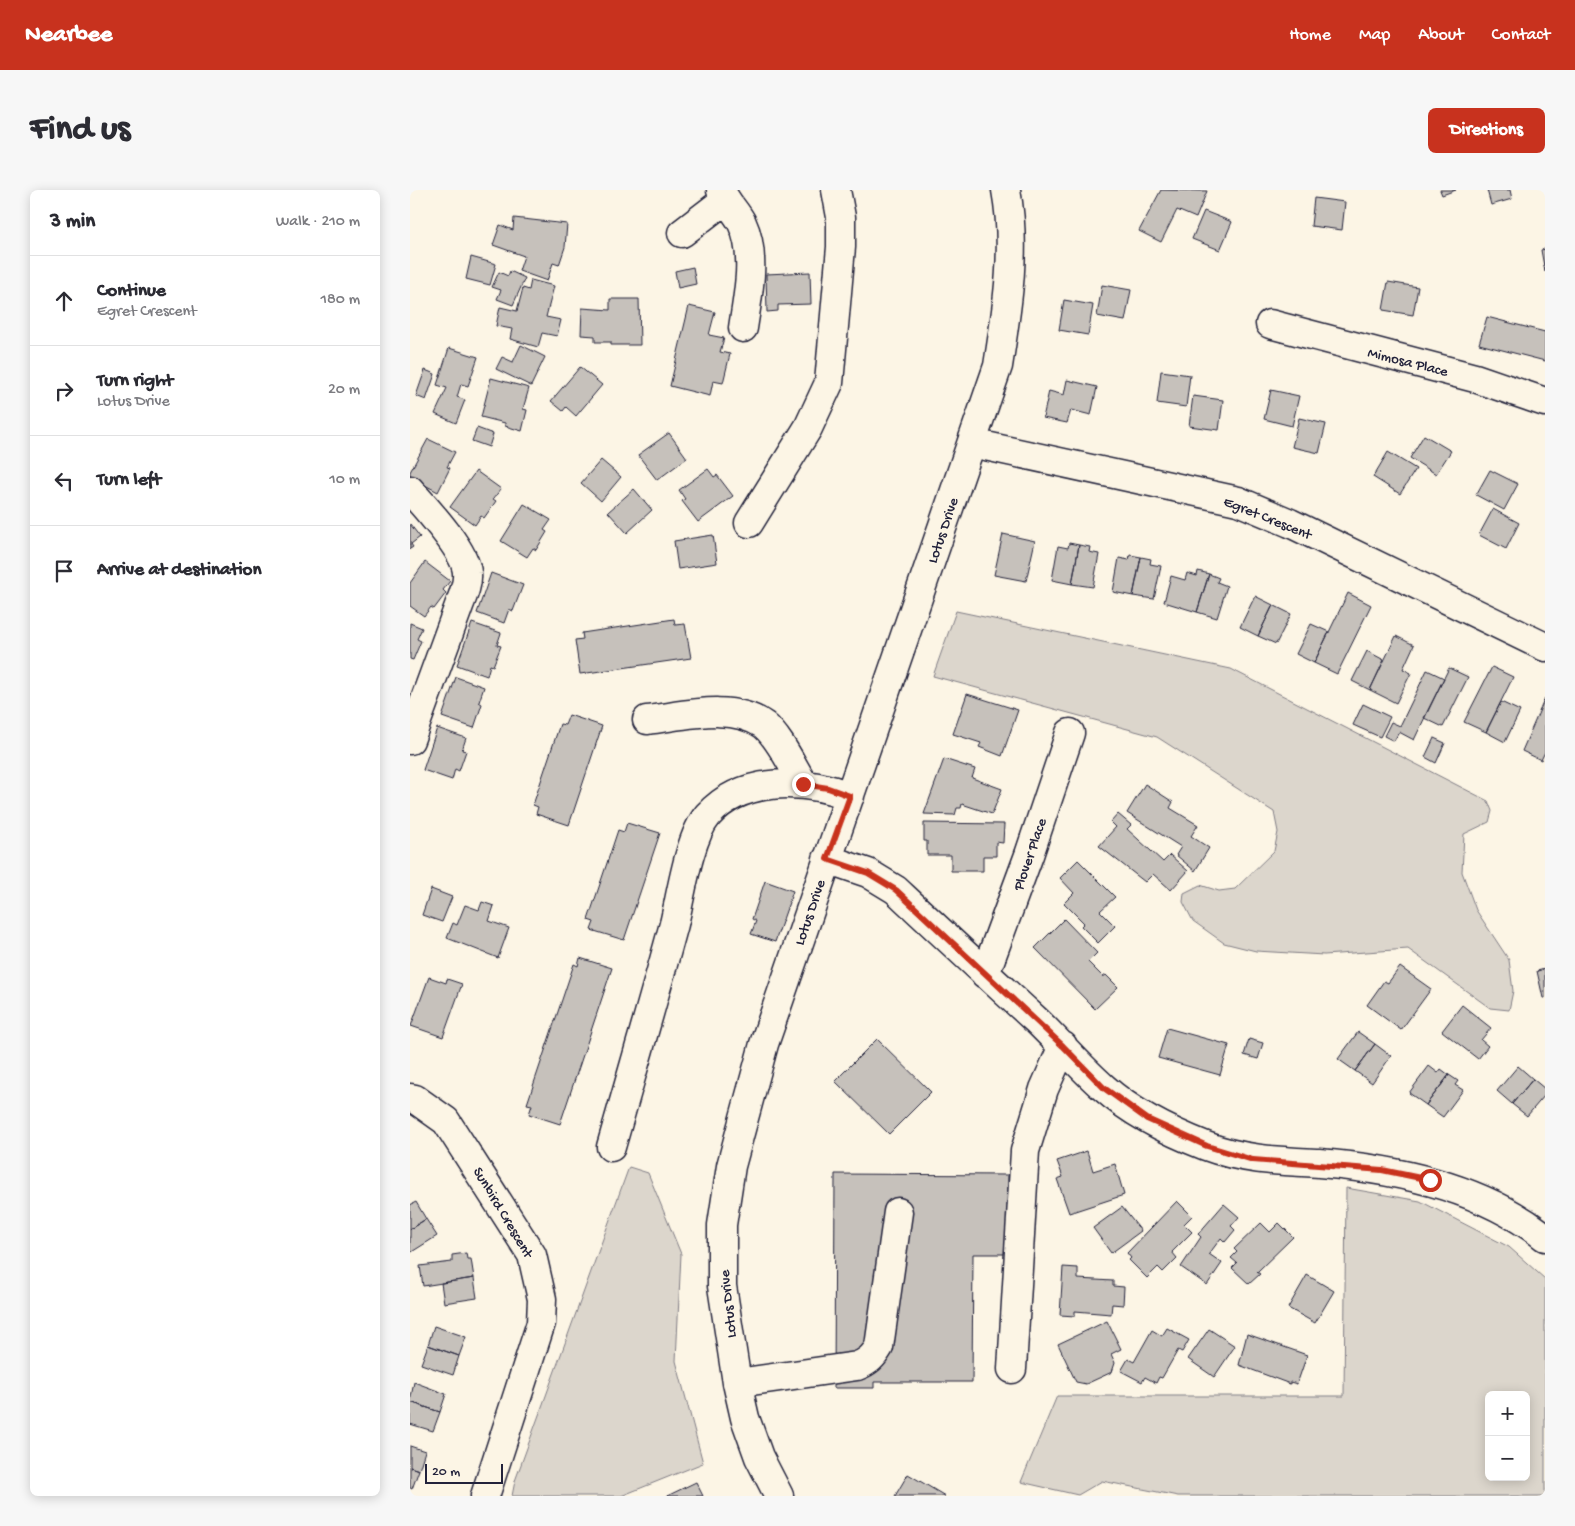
<!DOCTYPE html>
<meta charset="utf-8">
<style>
:root{--surface:#fff;--page:#f7f7f7;--text:#2b2b33;--muted:#7c7c81;--line:#e1e1e2;--accent:#c8321e}
body{margin:0;font-family:"Gochi Hand",sans-serif;background:var(--page);color:var(--text)}
.controls{position:absolute;right:15px;bottom:15px;display:grid;overflow:hidden;border-radius:8px;box-shadow:0 2px 12px #0003}
.controls button{width:45px;height:45px;display:grid;place-items:center;padding:0;border:0;border-bottom:1px solid var(--line);background:var(--surface);color:var(--text);font:25px sans-serif}
.scale{position:absolute;left:15px;bottom:12px;width:78px;box-sizing:border-box;padding-left:5px;border:2px solid #22223b;border-top:0;font-size:14px;line-height:18px;white-space:nowrap;color:#22223b;-webkit-text-stroke:4px #fcf5e5;paint-order:stroke}
.stop{position:absolute;width:15px;height:15px;margin:-11px;border:4px solid #c8321e;border-radius:50%;background:#fff}
.stop.end{background:#c8321e;border-color:#fff;box-shadow:0 1px 5px #0008}
.list{margin:0;padding:0;list-style:none}
h2{display:flex;justify-content:space-between;align-items:center;height:65px;margin:0;padding:0 20px;font-size:21px}
h2 small{font-size:16px;font-weight:400;color:var(--muted)}
.list li{display:grid;grid-template-columns:32px 1fr auto;gap:15px;align-items:center;box-sizing:border-box;height:90px;padding:0 20px;border-top:1px solid var(--line)}
.list b{display:block;font-size:19px;white-space:nowrap}
.list p{margin:0;font-size:16px;white-space:nowrap;color:var(--muted)}
.list em{font-size:16px;font-style:normal;color:var(--muted)}
.icon{flex:none;width:28px;height:28px;fill:none;stroke:currentColor;stroke-width:2;stroke-linecap:round;stroke-linejoin:round}
.map{position:relative;flex:none;width:1135px;height:1306px;overflow:hidden;border-radius:8px}
header{display:flex;align-items:center;gap:30px;box-sizing:border-box;height:70px;padding:0 25px;background:var(--accent);color:#fff}
header strong{font-size:24px}
nav{display:flex;gap:28px;margin-inline-start:auto;font-size:18px}
.intro{display:flex;align-items:center;justify-content:space-between;box-sizing:border-box;height:120px;padding:0 30px}
h1{margin:0;font-size:35px}
.button{padding:12px 22px;border-radius:8px;background:var(--accent);color:#fff;font-size:18px;font-weight:700}
main{display:flex;gap:30px;padding:0 30px}
aside{flex:1;background:var(--surface);border-radius:8px;box-shadow:0 2px 12px #0003}
.map>svg:first-child{display:block}
.green{fill:#dcd6cc;stroke:#7f7c84;fill-rule:evenodd}
.building{fill:#c6c1bb;stroke:#22223b}
.lines{fill:none;stroke-linecap:round;stroke-linejoin:round}
.minor-casing{stroke:#22223b;stroke-width:31}
.minor{stroke:#fcf5e5;stroke-width:28}
.route{stroke:#c8321e;stroke-width:6}
.labels{text-anchor:middle;stroke-width:4;stroke-linejoin:round;paint-order:stroke}
.street-label{font-size:15px;fill:#22223b;stroke:#fcf5e5}
</style>
<header>
<strong>Nearbee</strong>
<nav><a>Home</a><a>Map</a><a>About</a><a>Contact</a></nav>
</header>
<div class="intro"><h1>Find us</h1><a class="button">Directions</a></div>
<main>
<aside>
<h2>3 min<small>Walk · 210 m</small></h2>
<ul class="list">
<li><svg class="icon" aria-label="ahead" viewBox="0 0 24 24"><path d="M12 20V5M6 11l6-6 6 6"/></svg><div><b>Continue</b><p>Egret Crescent</p></div><em>180 m</em></li>
<li><svg class="icon" aria-label="right" viewBox="0 0 24 24"><path d="M7 20v-9h11M14 6l5 5-5 5"/></svg><div><b>Turn right</b><p>Lotus Drive</p></div><em>20 m</em></li>
<li><svg class="icon" aria-label="left" viewBox="0 0 24 24"><path d="M17 20v-9H6M10 6l-5 5 5 5"/></svg><div><b>Turn left</b></div><em>10 m</em></li>
<li><svg class="icon" aria-label="arrive" viewBox="0 0 24 24"><path d="M6 21V4h12l-3 4 3 4H6"/></svg><div><b>Arrive at destination</b></div></li>
</ul>
</aside>
<div class="map">
<svg width="1135" height="1306" viewBox="0 0 1135 1306">
<rect width="100%" height="100%" fill="#fcf5e5"/>
<filter id="ink" filterUnits="userSpaceOnUse"><feTurbulence type="fractalNoise" baseFrequency=".02" numOctaves="2"/><feDisplacementMap in="SourceGraphic" scale="10" xChannelSelector="R" yChannelSelector="G"/><feConvolveMatrix kernelMatrix="1 2 1 2 8 2 1 2 1" color-interpolation-filters="sRGB"/></filter>
<g filter="url(#ink)">
<path class="green" d="M546,421L821,479L1078,611L1082,621L1079,632L1054,644L1052,682L1066,720L1099,770L1103,801L1099,820L1080,818L998,759L914,765L846,761L814,753L783,731L773,712L774,703L790,695L809,701L825,699L864,661L868,642L864,622L747,547L523,486Z
M219,977L238,983L271,1064L266,1171L293,1273L211,1306H102L105,1291Z
M936,998L1010,1011L1099,1057L1135,1089V1306H768L692,1291L668,1305L611,1292L647,1206H934ZM1079,1205H1116V1287H1079Z"/>
<path class="building" d="M751,0L797,1L786,28L767,20L751,52L729,41Z
M1030,0H1046L1032,5Z
M1077,0H1100L1102,9L1081,15Z
M904,8L935,12L932,40L901,36Z
M794,21L822,32L810,60L782,49Z
M104,28L157,34L155,57L149,75L143,73L137,91L109,81L114,66L83,55L90,35L103,40Z
M1135,59V82L1131,60Z
M61,67L86,74L80,95L56,89Z
M283,77L286,94L268,98L265,81Z
M100,81L115,88L103,115L87,109L91,100L82,97L89,82L98,86Z
M400,82L401,114L368,115V121L357,122L356,84Z
M121,90L144,96L136,127L151,130L147,146L132,143L128,157L100,149L102,139L86,136L90,117L107,121L113,98L119,100Z
M978,92L1008,97L1003,125L973,120Z
M692,95L721,100L715,131L687,126Z
M200,109H229L230,155H201V152H185V146L171,145L172,118L200,120Z
M654,110L683,115L678,145L649,140Z
M279,116L305,122L299,145L314,148L310,162L320,164L313,193L303,191L300,206L260,196Z
M1077,127L1135,142V171L1069,154Z
M111,155L135,167L121,196L86,179L92,167L103,172Z
M39,158L68,167L58,196L51,194L47,207L55,210L46,233L25,224L37,198L27,195Z
M170,177L192,195L166,226L156,217L153,221L141,211Z
M15,180L25,184L16,210L6,206Z
M751,181L780,185L776,217L747,213Z
M81,188L119,198L113,219L117,220L112,241L95,236V233L71,227Z
M657,190L687,197L681,225L661,220L657,233L633,228L639,201L654,205Z
M861,200L889,206L882,236L854,229Z
M783,206L813,210L809,240L779,236Z
M889,228L916,234L909,263L882,257Z
M67,238L83,244L79,257L62,251Z
M259,243L277,268L247,290L228,265Z
M1014,245L1041,261L1026,284L1000,268Z
M18,249L45,262L37,277L40,278L28,302L0,287V282Z
M978,262L1006,279L990,304L963,287Z
M191,270L211,287L191,311L171,293Z
M298,279L304,287L307,285L323,306L288,332L272,311L275,309L269,300Z
M1080,280L1108,294L1094,320L1066,305Z
M66,281L91,299L83,309L86,311L74,328L71,326L65,335L40,317Z
M224,299L242,320L217,343L198,322Z
M114,314L141,330L134,340L137,342L126,360L123,358L117,367L91,351Z
M1083,319L1109,333L1096,359L1069,345Z
M0,334L10,347L1,354L3,357L0,359Z
M593,344L625,351L616,391L584,385Z
M303,345L307,373L268,379L264,351Z
M659,353L669,355L662,394L642,390L648,356L658,358Z
M669,355L680,357L679,362L689,364L683,397L662,394Z
M720,365L731,367L723,406L703,402L709,368L719,370Z
M731,367L741,369L740,374L751,376L744,409L723,406Z
M15,372L40,391L33,400L36,403L24,419L21,417L14,426L0,416V393Z
M788,381L799,384L787,422L754,412L761,386L775,390L777,383L787,386Z
M81,383L113,395L103,421L99,419L94,433L67,423Z
M799,384L809,388L807,392L817,396L807,428L787,422Z
M938,403L961,415L927,484L904,473Z
M845,406L863,415L848,446L830,437Z
M863,415L881,424L866,454L848,446Z
M264,429L265,435L275,434L281,468L170,484L165,450L173,449L172,443Z
M0,433L12,438L7,449L11,451L3,470L0,469Z
M62,433L91,443L87,455L91,456L83,476L80,475L77,486L47,475Z
M901,434L919,442L904,473L886,464Z
M986,446L1004,455L993,479L1001,483L986,513L960,500Z
M957,461L974,470L960,500L942,491Z
M1082,477L1103,487L1076,542L1054,532Z
M1039,478L1058,487L1033,537L1014,528Z
M1017,480L1034,488L1004,550L989,542L984,551L974,546L981,532L990,536Z
M46,487L74,497L69,512L72,514L64,538L32,527Z
M557,504L608,520L592,566L569,557L571,553L543,544Z
M1135,508V562L1131,570L1112,561Z
M1091,512L1110,521L1095,552L1076,542Z
M953,514L980,527L970,547L943,535Z
M159,525L192,536L159,635L126,624L128,617L123,615L150,534L155,535Z
M27,538L56,548L52,560L56,561L49,581L45,579L42,590L13,580Z
M1024,548L1035,553L1026,573L1015,567Z
M534,569L565,579L562,588L592,599L582,624L552,614L551,618H547L545,625L514,624Z
M735,594L763,612L760,618L788,635L781,646L799,658L785,681L766,665L771,657L717,623Z
M708,624L721,635L717,639L753,672L760,665L778,681L761,700L743,684L735,692L689,656L706,637L701,632Z
M217,633L250,643L214,750L181,740L184,732L178,730L208,640L214,642Z
M514,633L594,634L593,653L586,652V666H573V681H541V665H517V651H514Z
M668,670L705,707L690,721L705,736L688,753L671,736L674,733L654,713L664,703L650,688Z
M355,691L383,701L365,752L341,744L346,731L342,729Z
M21,699L42,707L32,732L12,725Z
M72,712L84,716L79,731L99,738L88,768L37,748L43,733L47,735L55,715L69,720Z
M654,729L687,763L678,772L693,787L696,785L708,797L685,819L625,758Z
M170,768L202,778L150,934L119,924L122,915L117,914L164,774L168,776Z
M990,777L1021,799L991,840L957,815L974,791L978,793Z
M1135,779V808H1133L1127,781Z
M19,787L36,793L37,789L52,794L33,847L1,836Z
M1052,815L1081,838L1071,850L1078,856L1068,869L1032,841Z
M757,838L819,855L810,885L748,868Z
M948,842L965,854L945,881L928,869Z
M467,849L521,902L479,944L425,891Z
M839,849L853,853L848,869L834,865Z
M965,854L981,866L962,893L945,881Z
M1019,876L1028,883L1031,879L1039,885L1016,915L999,903Z
M1108,876L1123,889L1102,914L1087,901Z
M1039,885L1048,891L1045,895L1053,900L1033,927L1016,915Z
M1123,889L1135,899V905L1117,926L1102,914Z
M677,961L683,981L705,974L714,1005L659,1023L647,989L653,987L647,971Z
M425,984L598,985V1064H563L562,1192H464V1198H424Z
M767,1011L782,1026L774,1034L782,1042L762,1062L767,1068L753,1082L748,1077L737,1088L719,1070L721,1068L717,1063Z
M6,1012L16,1029L0,1039V1015Z
M814,1014L829,1027L821,1036L825,1040L815,1052L811,1048L799,1064L812,1073L797,1095L771,1077L791,1047L788,1044Z
M712,1017L731,1041L701,1063L683,1038Z
M16,1029L27,1046L0,1063V1039Z
M851,1033L860,1042L869,1033L883,1047L847,1082L850,1084L839,1094L822,1078L827,1073L821,1068L827,1062L824,1059Z
M56,1063L57,1069H61L64,1088L13,1096L10,1076L42,1072V1065Z
M653,1077L668,1078V1089L703,1091V1096L714,1097L713,1115L702,1114L701,1124L665,1121V1126L650,1125Z
M897,1085L924,1101L905,1133L878,1118Z
M64,1088L67,1108L34,1113L31,1093Z
M697,1131L711,1159L701,1164L705,1173L702,1182L676,1194L666,1192L648,1154Z
M24,1136L56,1147L49,1166L18,1155Z
M757,1138L779,1150L772,1162L768,1160L752,1188L749,1187L746,1193L735,1187L732,1192L711,1181L718,1169L724,1172L742,1140L752,1146Z
M799,1139L825,1156L804,1187L778,1169Z
M837,1144L897,1165L887,1194L880,1192V1194L829,1175Z
M18,1155L49,1166L43,1185L11,1174Z
M4,1192L36,1204L30,1222L0,1212Z
M0,1212L30,1222L23,1241L0,1234Z
M0,1256L15,1261L9,1280L0,1277Z
M0,1277L9,1280L2,1299L0,1298Z
M498,1284L535,1306H485Z
M286,1292L293,1306H257Z"/>
<g class="lines">
<g class="minor-casing">
<path id="minor" d="M311,0C316,13 326,21 332,33C347,65 338,104 333,138
M272,43L315,10
M860,134L1065,188L1135,212
M562,253L828,311L880,333L1135,457
M0,300C15,317 56,361 57,383C58,393 54,403 50,413L0,550
M339,333L398,238L419,193L431,57V27L426,0
M237,530C273,526 322,512 354,535C369,547 383,577 393,593
M417,669L458,683L486,700C532,743 579,787 626,830C649,852 670,877 694,898C723,924 760,942 796,956C833,970 870,971 909,973C987,979 1072,997 1135,1047
M575,784L619,665L660,543
M0,908L5,909L36,931L122,1065L132,1109L131,1133L75,1306
M201,957C222,883 244,808 264,734C271,705 279,647 298,625C333,586 395,589 440,606
M602,1179L615,961L634,899L653,856
M327,1193L447,1176C458,1172 463,1167 469,1157L488,1022
M369,1306L349,1267L335,1228L327,1193L312,1096V1035L321,976L354,854L588,176C597,118 607,59 596,0"/>
</g>
<use href="#minor" class="minor"/>
</g>
</g>
<g class="lines" filter="url(#ink)">
<path class="route" d="M393,594L418,598L440,606L417,669L458,683L486,700L653,856L694,898L737,929L797,956L843,970L972,980L1020,990"/>
</g>
<g class="labels">
<g class="street-label">
<text transform="translate(998 171) rotate(14)" y="5">Mimosa Place</text>
<text transform="translate(858 327) rotate(22)" y="5">Egret Crescent</text>
<text transform="translate(532 340) rotate(-71)" y="5">Lotus Drive</text>
<text transform="translate(619 664) rotate(-71)" y="5">Plover Place</text>
<text transform="translate(399 722) rotate(-71)" y="5">Lotus Drive</text>
<text transform="translate(94 1022) rotate(59)" y="5">Sunbird Crescent</text>
<text transform="translate(317 1114) rotate(-96)" y="5">Lotus Drive</text>
</g>
</g>
</svg>
<div class="controls">
<button>+</button>
<button>−</button>
</div>
<div class="scale">20 m</div>
<div class="stop" style="left:1020px;top:990px"></div>
<div class="stop end" style="left:393px;top:594px"></div>
</div>
</main>
